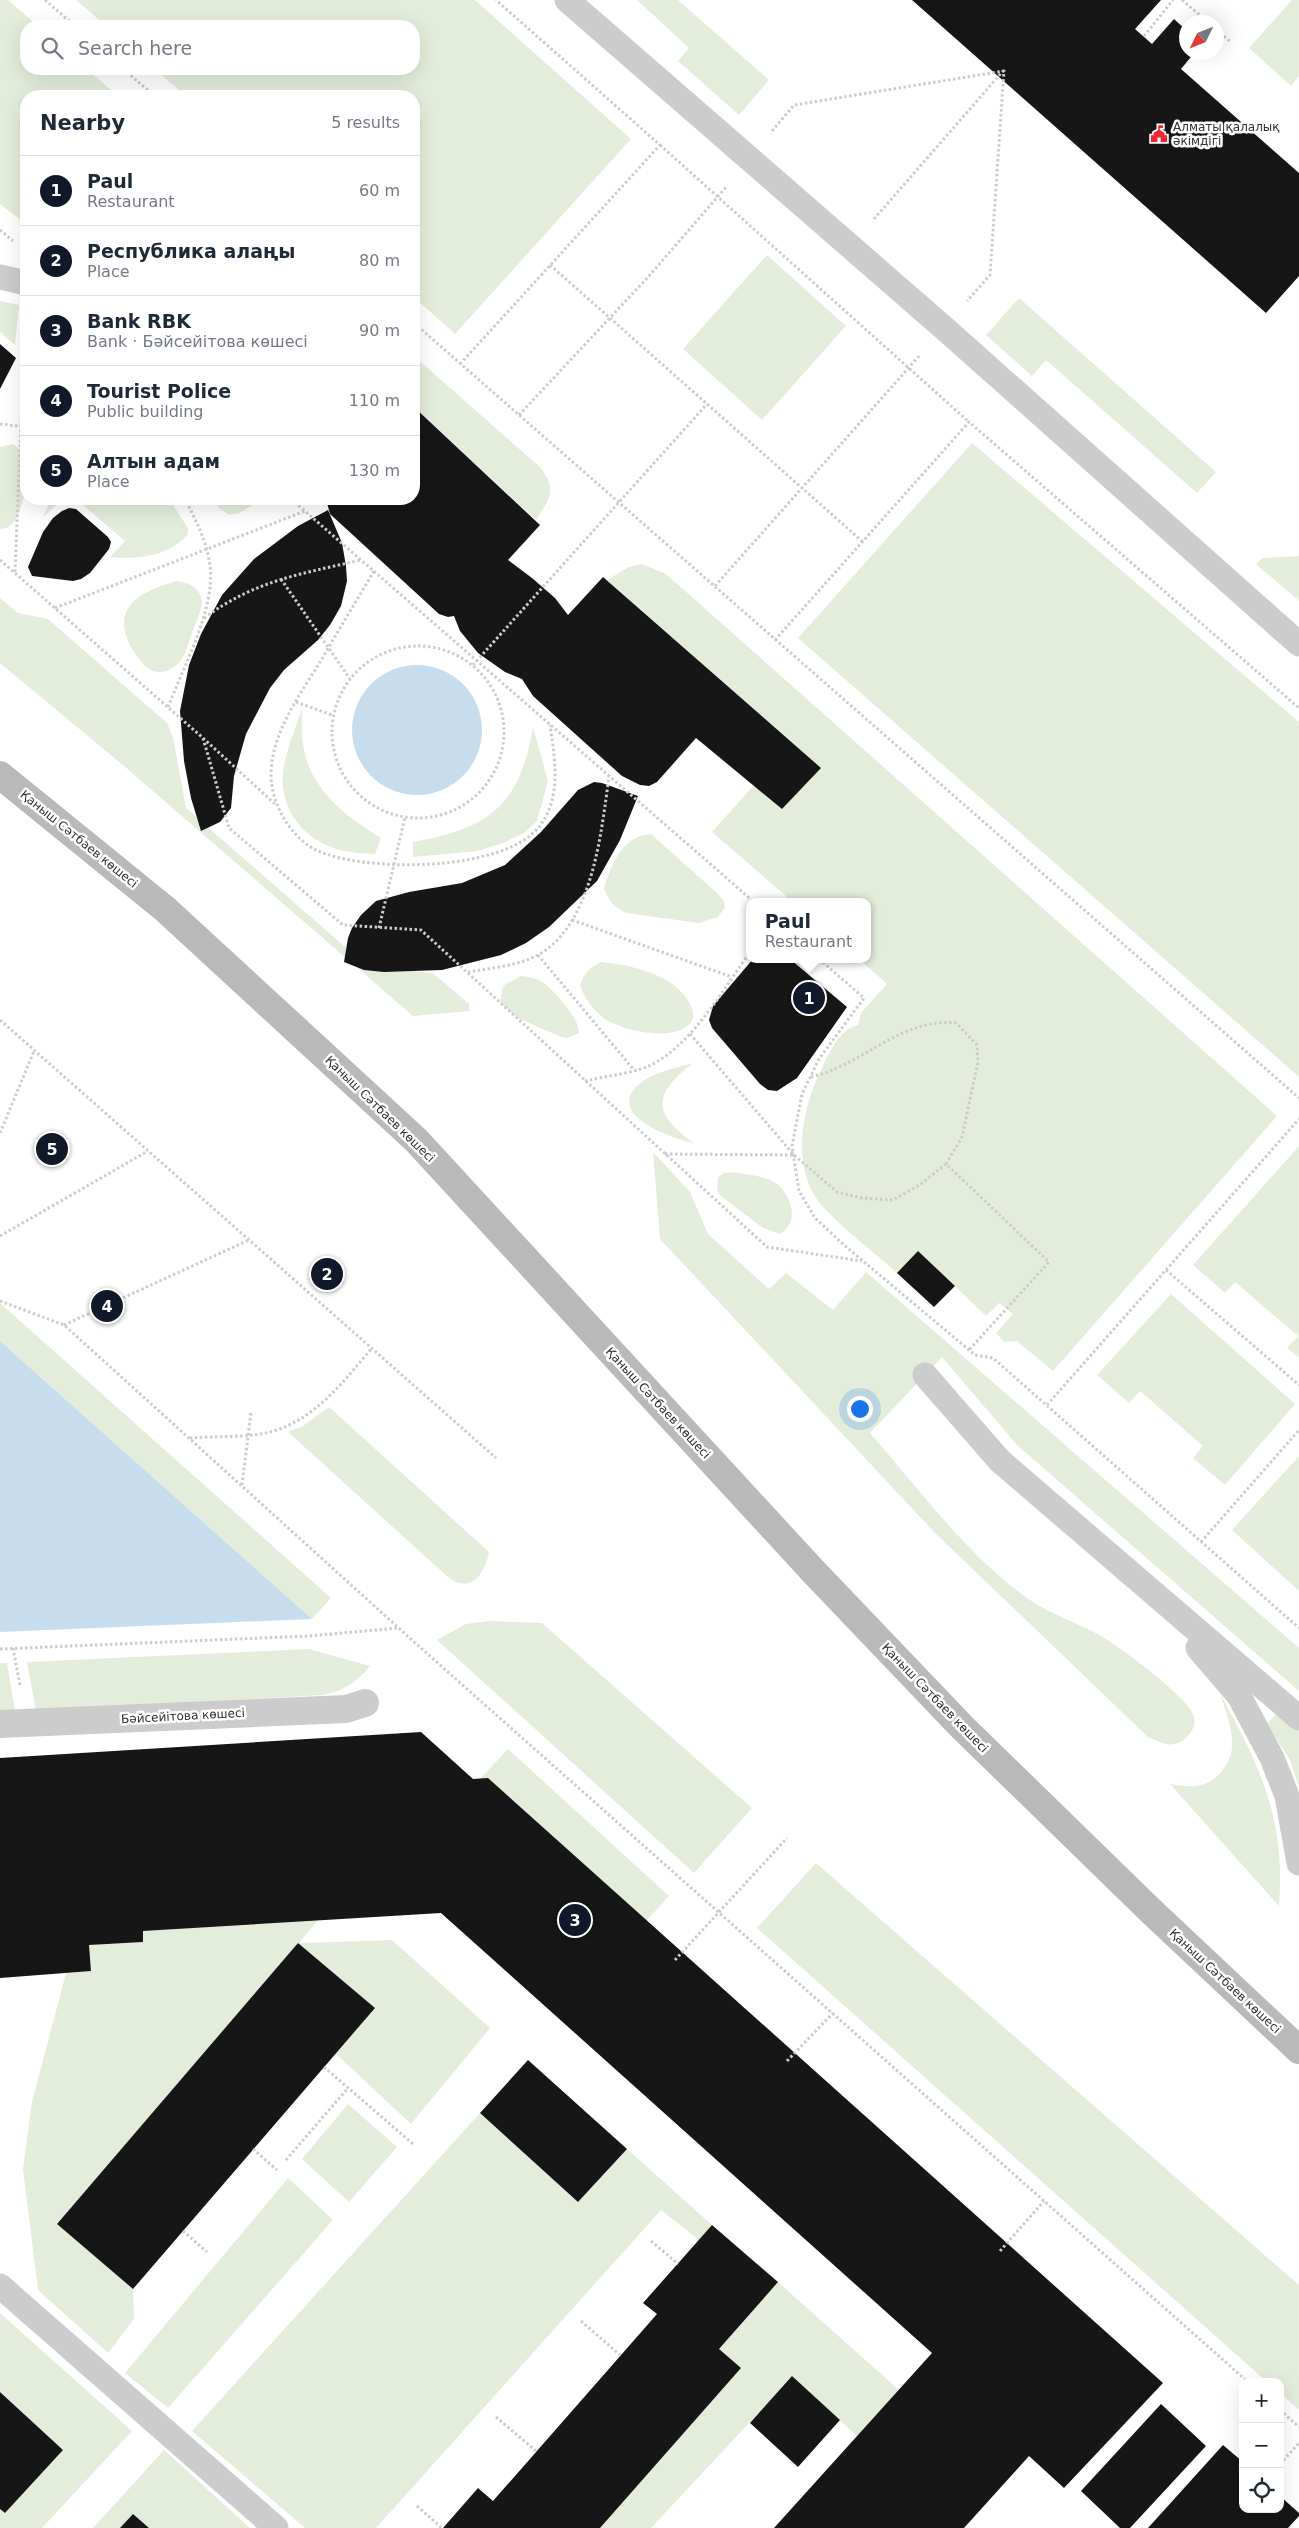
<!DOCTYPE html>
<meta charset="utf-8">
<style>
:root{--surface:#fff;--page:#f6f6f7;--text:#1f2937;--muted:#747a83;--line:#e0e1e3;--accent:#111827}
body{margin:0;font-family:"DejaVu Sans",sans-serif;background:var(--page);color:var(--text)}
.controls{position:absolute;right:15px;bottom:15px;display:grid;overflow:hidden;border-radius:10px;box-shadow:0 5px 20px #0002}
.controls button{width:45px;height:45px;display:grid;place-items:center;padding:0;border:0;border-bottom:1px solid var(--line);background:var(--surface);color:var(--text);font:25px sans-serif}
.compass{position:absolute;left:1179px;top:15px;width:45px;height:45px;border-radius:50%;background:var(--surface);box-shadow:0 5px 20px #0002;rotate:227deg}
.you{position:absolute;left:859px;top:1408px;width:18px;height:18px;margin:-12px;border:4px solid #fff;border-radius:50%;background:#1a73e8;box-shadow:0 0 0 8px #1a73e833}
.badge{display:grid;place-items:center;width:32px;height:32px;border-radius:50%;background:var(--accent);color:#fff;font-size:16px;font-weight:700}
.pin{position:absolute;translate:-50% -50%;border:2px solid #fff;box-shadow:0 1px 5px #0006}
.popup{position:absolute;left:746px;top:898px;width:125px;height:65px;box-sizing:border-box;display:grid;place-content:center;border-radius:10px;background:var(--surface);filter:drop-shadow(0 1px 4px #0005);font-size:16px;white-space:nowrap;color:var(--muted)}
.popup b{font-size:19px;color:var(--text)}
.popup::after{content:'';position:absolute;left:50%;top:100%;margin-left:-10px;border:10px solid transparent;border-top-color:var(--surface)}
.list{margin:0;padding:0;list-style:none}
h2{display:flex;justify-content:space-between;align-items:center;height:65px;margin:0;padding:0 20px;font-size:21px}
h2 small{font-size:16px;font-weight:400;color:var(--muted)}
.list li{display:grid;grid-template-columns:32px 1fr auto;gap:15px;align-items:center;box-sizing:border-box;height:70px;padding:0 20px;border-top:1px solid var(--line)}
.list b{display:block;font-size:19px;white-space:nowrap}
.list p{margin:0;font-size:16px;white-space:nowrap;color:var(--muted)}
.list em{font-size:16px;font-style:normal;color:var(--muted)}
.icon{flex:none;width:28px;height:28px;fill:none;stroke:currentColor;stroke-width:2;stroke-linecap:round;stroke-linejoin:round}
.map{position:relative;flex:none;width:1299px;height:2528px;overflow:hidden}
.search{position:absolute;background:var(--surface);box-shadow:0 5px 20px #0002;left:20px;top:20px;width:400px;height:55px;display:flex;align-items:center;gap:12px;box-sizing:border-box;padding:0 18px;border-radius:20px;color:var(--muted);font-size:19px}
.panel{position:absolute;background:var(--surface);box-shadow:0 5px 20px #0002;left:20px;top:90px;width:400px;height:415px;border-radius:20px}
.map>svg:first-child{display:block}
.green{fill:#e4eddc}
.water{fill:#c7ddee}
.building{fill:#161616}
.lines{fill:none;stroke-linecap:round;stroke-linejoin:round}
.path{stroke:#ccc;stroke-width:3;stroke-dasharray:2.5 2.5;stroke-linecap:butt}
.lane{stroke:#ccc;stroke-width:25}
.street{stroke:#ccc;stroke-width:28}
.secondary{stroke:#b9b9b9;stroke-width:28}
.labels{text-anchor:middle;stroke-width:5;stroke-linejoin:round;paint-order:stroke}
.poi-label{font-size:12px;fill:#2f2f2f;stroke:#fff;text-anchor:start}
.street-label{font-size:12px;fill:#2f2f2f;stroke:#fff}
</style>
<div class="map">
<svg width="1299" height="2528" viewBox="0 0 1299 2528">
<rect width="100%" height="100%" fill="#fff"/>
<path class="green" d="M0,0H8L38,26H26V69H87L118,96H26V224L0,204Z
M76,0H475L631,139L455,334L414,297V96H186L154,69H414V26H106Z
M637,0H678L769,80L739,115L678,61L689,48Z
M1292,0H1299V76L1291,86L1249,48Z
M767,255L846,326L762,420L683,349Z
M1019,298L1216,472L1197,493L1046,360L1032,376L986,335Z
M0,301L19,305L15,345L0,332Z
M414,356L541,468C557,492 550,497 536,520L414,407Z
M972,443L1299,722V1077L798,638Z
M13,444L25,454C28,472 26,530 0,529V447Z
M51,499H63L43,517Z
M76,499H169L188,528V534C171,556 135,560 110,557L125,541Z
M214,499H264L239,513L229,515L219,508Z
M1299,556V601L1256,564L1262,558Z
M642,564L666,574L1277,1116L1053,1371L1017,1341L1004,1342L996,1333L1013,1314L999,1303L986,1316L918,1251L897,1273C873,1251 845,1231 823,1207C790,1171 801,1110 821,1070C830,1052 838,1030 858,1025L861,1013L887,984L859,959H868V902H793L712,832L754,785L782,809L821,768L607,580L629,567Z
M177,581C186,582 198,586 201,597C204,607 197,620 193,630C190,638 188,647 184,655C176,672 155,679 142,663C106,618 127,594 177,581Z
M0,598L18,613L48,619L167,723L173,737L186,808L368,967L433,973L469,1004V1011L413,1016L124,766L0,663Z
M302,709C302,721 301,733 303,744C310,790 344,815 381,838L375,854C365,853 354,853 344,851C306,843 279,811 283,772C286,751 295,729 302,709Z
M533,727L548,781L537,821L524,833L503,843L477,851L413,857V842C489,829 520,805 533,727Z
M651,834L717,893L724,901L725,907L718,917L699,923L626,913C614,907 609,901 604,889C611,865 622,836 651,834Z
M601,962C631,965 675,974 690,1004C693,1010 695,1016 691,1022C676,1043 623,1031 605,1019C593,1010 585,999 580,986C584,973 589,968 601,962Z
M521,976C529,977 537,978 544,983C555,992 580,1019 579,1033L567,1038L561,1037L518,1018L500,1003L503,986Z
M693,1063C652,1095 652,1113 695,1144C677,1139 607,1118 636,1087C650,1073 675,1068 693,1063Z
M1299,1146V1358L1287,1348L1298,1336L1235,1282L1225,1293L1193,1265Z
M653,1152L690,1192L708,1234L769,1289L786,1273L833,1310L866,1272L1299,1648V1691L1017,1445L942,1357L870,1433C920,1490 967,1556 1030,1600C1052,1615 1078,1623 1101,1636C1120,1647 1186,1696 1193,1714C1200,1730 1181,1748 1166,1744C1160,1743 1154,1739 1148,1737L935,1533L660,1239Z
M731,1172C745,1174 761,1175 774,1182C791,1192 801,1223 780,1234L763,1228L721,1196L717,1191L718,1178L722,1174Z
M1171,1294L1295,1404L1225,1485L1193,1458L1203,1446L1140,1391L1129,1403L1097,1375Z
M0,1303L331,1598L312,1619L0,1341Z
M329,1407L489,1552C485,1573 472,1594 449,1578L288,1432L303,1426Z
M1299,1456V1591L1232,1530Z
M490,1621L542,1623L752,1808L694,1873L437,1640L466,1624Z
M309,1649L370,1666C356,1683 345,1690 323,1695L36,1711L27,1662Z
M0,1663H7L15,1711L0,1712Z
M1219,1692C1260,1765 1286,1820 1279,1906L1170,1784C1180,1785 1191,1788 1201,1785C1219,1780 1234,1760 1232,1741C1231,1724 1225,1708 1219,1692Z
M1279,1711L1299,1730V1787L1290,1760L1267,1724Z
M508,1749L669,1896L639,1929L477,1782Z
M816,1863L1299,2285V2410L1280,2393V2382H1267L757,1928Z
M318,1920L299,1943L392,1940L490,2028L411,2124L336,2054L374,2008L298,1943L57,2224L133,2289L134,2319L108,2353L38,2290L23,2169L32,2102L66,1973L91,1971L89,1945L143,1942V1931Z
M348,2104L397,2147L349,2202L302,2159Z
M480,2113L578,2202L627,2149L712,2225L699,2240L661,2210L376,2528H305L192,2431Z
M288,2178L333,2220L168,2408L125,2373Z
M778,2282L899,2390L857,2436L792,2377L651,2528H600L740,2368L719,2349Z
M0,2313L132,2431L42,2528H0V2509L5,2513L63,2450L0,2392Z
M164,2450L250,2528H149L133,2514L120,2528H93Z"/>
<path class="water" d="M352 730a65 65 0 1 1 130 0a65 65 0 1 1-130 0Z
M0,1341L312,1619L0,1632Z"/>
<path class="building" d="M912,0H1161L1135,29L1152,44L1174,19L1186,30V52H1195L1181,69L1299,173V276L1266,313Z
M0,344L16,358L0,389Z
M414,407L540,525L508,560L532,578L555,598L568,615L603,577L821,768L782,809L696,738L657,782L649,786L640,785L622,776L533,696L522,679L505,672L478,653L460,631L454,616L448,617L439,614L330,514L326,499H414Z
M69,508L76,509L108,537L111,542L109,549L90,573L81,579L73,581L32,576L28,567L43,532L53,518L62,511Z
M328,510L342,543L346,566L347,581L341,606L330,625L318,640L284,670L270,688L246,734L234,776L231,808L220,822L201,831L191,798L184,761L180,711L189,665L201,634L222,595L254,559L298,526Z
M594,782L602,783L638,796L620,840L597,881L549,927L526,943L501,955L442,970L384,972L364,970L344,962L348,938L352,928L361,915L376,901L409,892L462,883L505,865L541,832L578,790Z
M753,959H790L847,1007L797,1078L777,1091L768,1090L760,1084L712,1028L709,1020L713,1006Z
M52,1132L70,1148L52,1167L35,1151Z
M918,1251L955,1286L934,1307L897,1273Z
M421,1732L473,1779L488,1778L1163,2383L1064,2488L1029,2456L964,2528H774L932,2353L441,1913L143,1931V1942L89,1945L91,1971L0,1978V1758Z
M298,1943L375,2008L133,2289L57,2224Z
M528,2060L627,2149L578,2202L480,2113Z
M712,2225L778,2282L719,2349L741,2368L600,2528H443L478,2488L493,2501L657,2314L643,2303Z
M792,2376L840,2420L798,2467L750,2423Z
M0,2392L63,2450L5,2513L0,2509Z
M1161,2404L1206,2446L1130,2528H1120L1081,2491Z
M1223,2445L1243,2462V2509H1280V2496L1299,2513V2516L1288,2528H1148Z
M133,2514L149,2528H120Z"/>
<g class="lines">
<path class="path" d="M45,0L75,26
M1182,0L1208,22
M1216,30L1231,42
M1144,36L1173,0
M123,69L155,96
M772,131L794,105L1004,71L990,275L967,301
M660,145L969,422
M874,219L1003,71
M0,230L13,241
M550,265L863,542
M414,323L1299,1098
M460,364L660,145L496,0
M519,415L649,276L727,186
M0,424L26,427
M291,499L754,902
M0,560L203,738L229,828L343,925L421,930L767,1247L862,1261
M374,571C357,600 339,629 322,659C301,693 271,733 271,775C271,803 290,837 316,850C364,873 503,872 539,827C562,798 555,759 550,725
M15,572L24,350L26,344
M281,579L350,679
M715,586L920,355
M55,608L305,511
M204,618C256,580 301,574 361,560
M775,640L969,422L1299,708
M332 732a86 86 0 1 1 172 0a86 86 0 1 1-172 0Z
M473,665L707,404
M296,702L332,715
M168,707C183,668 216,607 210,566C207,542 196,520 185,499
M203,738L276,805
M572,920L732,977
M379,928L405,817
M538,955L634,1070
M819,959L864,998L819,1059L802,1094L792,1146L799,1191L815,1218L844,1245L975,1355L993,1358L1299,1628
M468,972C491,968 517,966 538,955C593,924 601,833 609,777
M0,1020L496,1458
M690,1034L794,1155L837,1192L862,1198L893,1200L921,1184L946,1164
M811,1077C861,1066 902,1017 956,1023L977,1045L978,1062L962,1137L946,1164L1049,1262L969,1350
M585,1081C605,1076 630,1074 649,1066C691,1046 723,990 750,952
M0,1133L34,1051
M665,1154L793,1155
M0,1236L148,1151
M1166,1270L1299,1385
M0,1301L64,1325L413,1641L1248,2382
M64,1325L249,1240
M1047,1405L1299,1119
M190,1438C214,1436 247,1438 270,1432C315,1420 343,1382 372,1348
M242,1485L251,1412
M1201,1542L1299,1430
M13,1648L20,1685
M0,1649L309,1636L398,1628
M675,1960L787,1838
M787,2061L833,2013
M324,2067L413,2144
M253,2149L277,2170
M286,2160L348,2088
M183,2231L207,2252
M651,2241L678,2264
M1000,2251L1044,2201
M581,2321L620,2355
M1280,2410L1299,2427
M496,2417L536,2451
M1280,2464L1299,2443
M417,2506L442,2528"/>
<path class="lane" d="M567,0L944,328L1299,644
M0,277L26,283
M925,1375L1000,1461L1299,1718
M1198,1648L1239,1696L1272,1758L1287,1796L1299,1863
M0,2286L276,2528"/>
<path class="street" d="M0,1724L346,1709L365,1703"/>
<path class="secondary" d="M0,775L165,909L416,1140L812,1570L962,1727L1152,1912L1299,2050"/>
</g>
<defs>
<g id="civic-bare" transform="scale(1.35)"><path d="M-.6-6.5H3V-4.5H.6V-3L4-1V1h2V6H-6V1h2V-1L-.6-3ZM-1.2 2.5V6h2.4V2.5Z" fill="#ef282f" stroke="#fff" stroke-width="2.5" paint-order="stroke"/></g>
</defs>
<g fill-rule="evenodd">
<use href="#civic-bare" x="1159" y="134"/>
</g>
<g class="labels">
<g class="poi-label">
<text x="1173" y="131">Алматы қалалық<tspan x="1173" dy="14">әкімдігі</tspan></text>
</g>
<g class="street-label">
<text transform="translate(79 839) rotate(39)" y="4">Қаныш Сәтбаев көшесі</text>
<text transform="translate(380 1109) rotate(44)" y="4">Қаныш Сәтбаев көшесі</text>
<text transform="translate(658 1403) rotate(47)" y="4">Қаныш Сәтбаев көшесі</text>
<text transform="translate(935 1698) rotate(46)" y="4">Қаныш Сәтбаев көшесі</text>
<text transform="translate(183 1716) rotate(-3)" y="4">Бәйсейітова көшесі</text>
<text transform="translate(1225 1981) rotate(43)" y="4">Қаныш Сәтбаев көшесі</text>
</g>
</g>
</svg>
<div class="controls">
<button>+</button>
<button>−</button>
<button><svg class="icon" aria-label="locate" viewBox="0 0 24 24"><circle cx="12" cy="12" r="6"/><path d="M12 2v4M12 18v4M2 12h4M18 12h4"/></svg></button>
</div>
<svg class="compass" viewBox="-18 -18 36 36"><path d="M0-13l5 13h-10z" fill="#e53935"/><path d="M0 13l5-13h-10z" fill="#747a83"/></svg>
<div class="you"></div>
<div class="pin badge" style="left:809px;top:998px">1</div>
<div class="popup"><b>Paul</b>Restaurant</div>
<div class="pin badge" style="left:327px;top:1274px">2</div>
<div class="pin badge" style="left:575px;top:1920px">3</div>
<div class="pin badge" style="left:107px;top:1306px">4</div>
<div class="pin badge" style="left:52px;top:1149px">5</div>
<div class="search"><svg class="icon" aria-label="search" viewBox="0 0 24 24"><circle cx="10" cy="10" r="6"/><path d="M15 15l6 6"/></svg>Search here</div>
<section class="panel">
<h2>Nearby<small>5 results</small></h2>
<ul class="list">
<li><span class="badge">1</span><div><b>Paul</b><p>Restaurant</p></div><em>60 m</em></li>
<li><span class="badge">2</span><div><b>Республика алаңы</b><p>Place</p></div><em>80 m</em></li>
<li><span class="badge">3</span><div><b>Bank RBK</b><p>Bank · Бәйсейітова көшесі</p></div><em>90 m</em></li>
<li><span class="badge">4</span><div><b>Tourist Police</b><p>Public building</p></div><em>110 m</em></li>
<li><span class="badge">5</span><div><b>Алтын адам</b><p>Place</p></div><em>130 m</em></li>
</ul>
</section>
</div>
